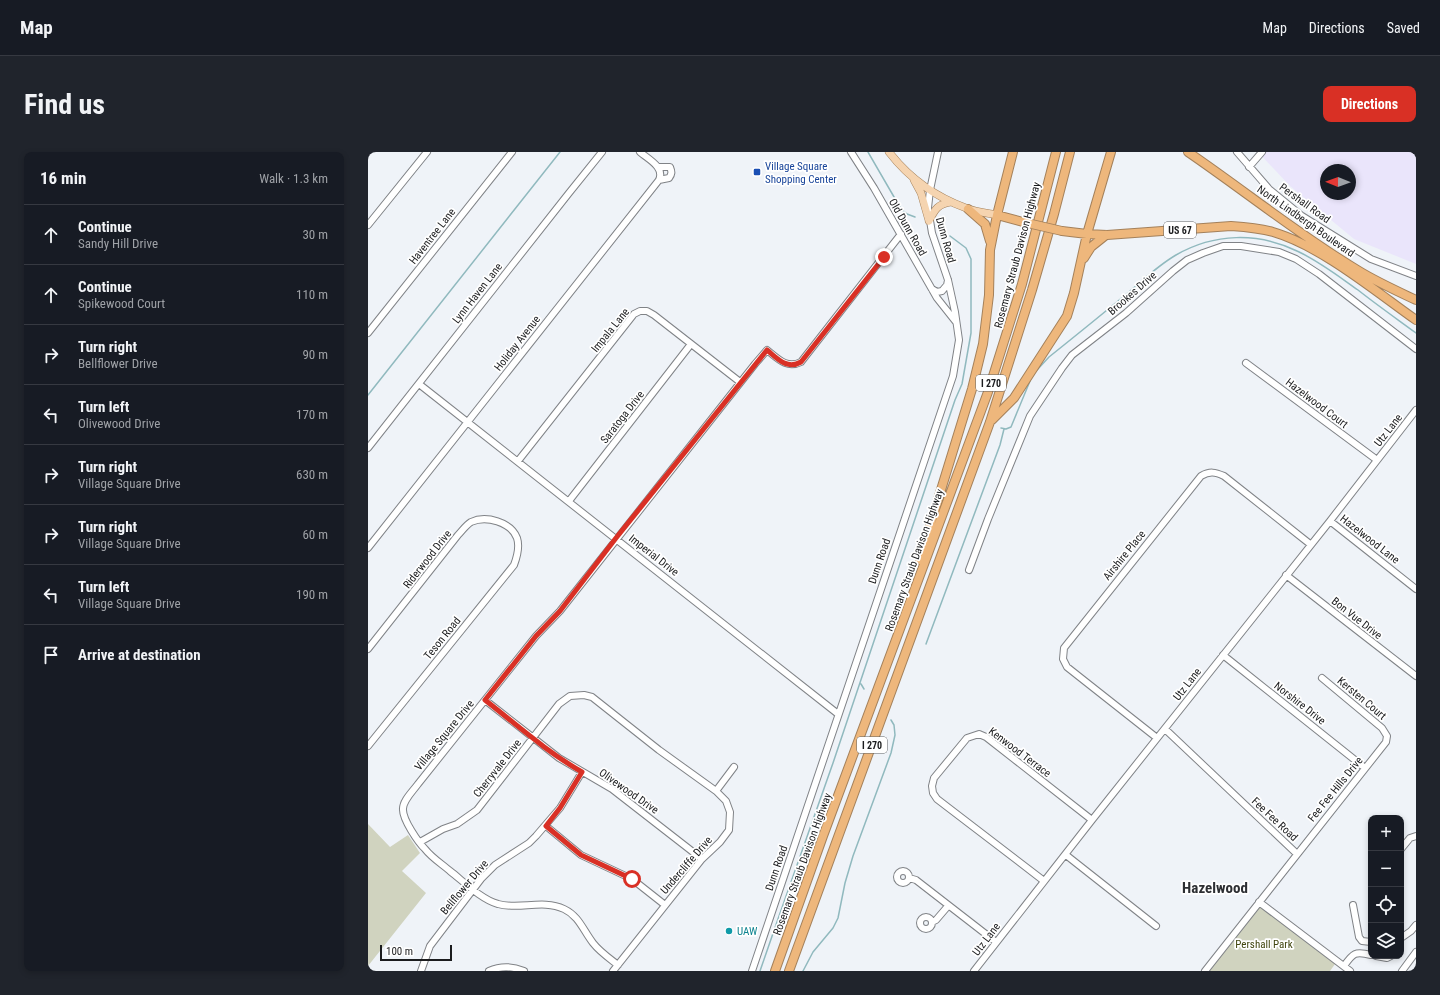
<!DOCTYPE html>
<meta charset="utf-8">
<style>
:root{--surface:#171b24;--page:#20242c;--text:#f1f3f6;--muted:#9ea1a6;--line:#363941;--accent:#d93025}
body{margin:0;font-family:"Roboto Condensed",sans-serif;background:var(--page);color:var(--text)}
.controls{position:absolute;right:12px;bottom:12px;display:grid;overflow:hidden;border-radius:8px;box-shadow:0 2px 6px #0003}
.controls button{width:36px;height:36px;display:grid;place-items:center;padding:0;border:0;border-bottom:1px solid var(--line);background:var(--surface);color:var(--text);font:20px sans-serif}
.compass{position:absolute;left:952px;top:12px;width:36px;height:36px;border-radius:50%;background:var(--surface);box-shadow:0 2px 6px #0003;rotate:271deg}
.scale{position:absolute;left:12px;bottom:10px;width:72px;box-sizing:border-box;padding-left:4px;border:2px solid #1b1c1e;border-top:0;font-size:11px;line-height:14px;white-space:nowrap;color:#1b1c1e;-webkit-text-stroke:3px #fff;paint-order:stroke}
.stop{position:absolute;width:12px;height:12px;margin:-9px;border:3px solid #d93025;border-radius:50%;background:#fff}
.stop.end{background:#d93025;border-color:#fff;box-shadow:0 1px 4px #0008}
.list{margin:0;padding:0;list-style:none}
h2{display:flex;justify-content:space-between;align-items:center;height:52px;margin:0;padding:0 16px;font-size:17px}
h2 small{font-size:13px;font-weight:400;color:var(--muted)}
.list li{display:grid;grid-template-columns:26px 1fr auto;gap:12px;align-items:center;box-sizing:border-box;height:60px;padding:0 16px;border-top:1px solid var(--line)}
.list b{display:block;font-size:15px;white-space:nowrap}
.list p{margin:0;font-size:13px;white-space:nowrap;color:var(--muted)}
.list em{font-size:13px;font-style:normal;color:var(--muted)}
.icon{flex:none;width:22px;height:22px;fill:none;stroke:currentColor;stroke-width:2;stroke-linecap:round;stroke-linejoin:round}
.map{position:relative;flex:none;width:1048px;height:819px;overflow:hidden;border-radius:8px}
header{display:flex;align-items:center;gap:24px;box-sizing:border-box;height:56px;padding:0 20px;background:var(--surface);border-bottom:1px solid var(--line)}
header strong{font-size:19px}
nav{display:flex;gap:22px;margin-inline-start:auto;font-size:14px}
.intro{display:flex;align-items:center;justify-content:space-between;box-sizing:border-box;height:96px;padding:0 24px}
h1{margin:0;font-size:28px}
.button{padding:10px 18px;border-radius:8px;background:var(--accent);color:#fff;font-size:14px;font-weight:700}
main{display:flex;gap:24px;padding:0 24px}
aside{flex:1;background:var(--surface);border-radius:8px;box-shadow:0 2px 6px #0003}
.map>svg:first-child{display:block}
.industrial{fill:#eae5fb;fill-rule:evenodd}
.green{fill:#d0d3bf}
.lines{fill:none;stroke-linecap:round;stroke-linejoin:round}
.stream{stroke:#90b9be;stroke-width:1.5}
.minor-casing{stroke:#808387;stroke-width:8}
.major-casing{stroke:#a4815b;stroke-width:8}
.highway-casing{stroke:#a4815b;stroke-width:10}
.minor{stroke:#fff;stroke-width:6}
.major{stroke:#f5d4b0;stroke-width:7}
.highway{stroke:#eeb77c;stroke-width:8}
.highway-bridge-casing{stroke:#a4815b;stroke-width:10;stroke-linecap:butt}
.highway-bridge{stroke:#eeb77c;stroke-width:8}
.route{stroke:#d93025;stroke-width:5}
.transit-dot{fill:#1a4fb4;stroke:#fff;stroke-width:1.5}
.culture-dot{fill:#0f9aa8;stroke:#fff;stroke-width:1.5}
.labels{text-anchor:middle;stroke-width:3.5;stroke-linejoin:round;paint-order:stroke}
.shield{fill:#fff;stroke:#5f6062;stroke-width:1}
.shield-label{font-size:10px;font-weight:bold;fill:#1b1c1e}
.transit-label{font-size:11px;fill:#164399;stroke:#fff;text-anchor:start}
.street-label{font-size:11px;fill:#1b1c1e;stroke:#fff}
.culture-label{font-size:11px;fill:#0d838f;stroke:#fff;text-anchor:start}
.park-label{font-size:11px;fill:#40450e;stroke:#fff}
.district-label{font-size:15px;font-weight:bold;fill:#2d2f33;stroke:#fff}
</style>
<header>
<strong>Map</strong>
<nav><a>Map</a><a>Directions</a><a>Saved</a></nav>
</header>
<div class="intro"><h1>Find us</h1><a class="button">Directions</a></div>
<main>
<aside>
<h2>16 min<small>Walk · 1.3 km</small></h2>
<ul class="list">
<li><svg class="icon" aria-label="ahead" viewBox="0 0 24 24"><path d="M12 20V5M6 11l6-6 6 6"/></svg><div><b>Continue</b><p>Sandy Hill Drive</p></div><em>30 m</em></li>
<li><svg class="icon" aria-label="ahead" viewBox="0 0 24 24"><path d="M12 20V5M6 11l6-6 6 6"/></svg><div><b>Continue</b><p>Spikewood Court</p></div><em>110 m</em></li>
<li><svg class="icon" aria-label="right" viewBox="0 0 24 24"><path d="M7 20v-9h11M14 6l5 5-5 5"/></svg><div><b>Turn right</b><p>Bellflower Drive</p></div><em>90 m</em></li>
<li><svg class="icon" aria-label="left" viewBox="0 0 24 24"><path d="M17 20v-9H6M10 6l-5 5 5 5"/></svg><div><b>Turn left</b><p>Olivewood Drive</p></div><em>170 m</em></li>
<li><svg class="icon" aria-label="right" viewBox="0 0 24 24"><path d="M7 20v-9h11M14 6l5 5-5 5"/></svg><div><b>Turn right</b><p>Village Square Drive</p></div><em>630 m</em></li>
<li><svg class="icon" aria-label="right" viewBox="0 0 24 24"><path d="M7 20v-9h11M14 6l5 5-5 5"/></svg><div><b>Turn right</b><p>Village Square Drive</p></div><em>60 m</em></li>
<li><svg class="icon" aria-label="left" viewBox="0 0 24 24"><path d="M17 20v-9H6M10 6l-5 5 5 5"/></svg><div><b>Turn left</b><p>Village Square Drive</p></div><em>190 m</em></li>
<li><svg class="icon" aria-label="arrive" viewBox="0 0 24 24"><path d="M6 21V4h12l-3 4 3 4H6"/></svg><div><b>Arrive at destination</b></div></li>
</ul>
</aside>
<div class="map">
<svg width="1048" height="819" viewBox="0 0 1048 819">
<rect width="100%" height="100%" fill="#eff3f8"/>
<path class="industrial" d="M890,0H1048V112L986,87L922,34ZM958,18H982V42H958Z"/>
<path class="green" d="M0,672L22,695L40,683L52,701L34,719L58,741L0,814Z
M891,753L967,812L962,819H840Z"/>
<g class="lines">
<path class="stream" d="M500,0L533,57L539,62L547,65
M669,218L681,205C706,185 731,165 756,144C773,130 789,114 808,103C846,81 890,80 929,99C951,109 970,124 990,138C1009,153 1029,167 1048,181
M0,243L192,0
M633,276L638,277L643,275L662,229
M558,492L632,293L636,277
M493,532L496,537
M392,819L410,767L465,611L587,248L594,232L603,181V107L598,96L582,84
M435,819L445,800L465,776L470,766L477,731L485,704L523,601L527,583L526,573L523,568"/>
<g class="minor-casing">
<path id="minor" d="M483,0L506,36L569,146L588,170
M869,0L901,37L934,64L1003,107L1048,124
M290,15H302C304,20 304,22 301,26L291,28
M881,15L894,0
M0,73L59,0
M564,137L569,140L574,139L579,133L580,128
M0,181L144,0
M878,211L1009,308
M51,232L470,562
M0,296L201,41L234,0
M150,309L266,162L272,159H279L286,163L372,230
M201,349L323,192
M962,369L1048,437
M0,396L291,28C297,15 280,7 272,0
M601,418L620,367L662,264L694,216L704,203L758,161L805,119L819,108L835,101L855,94H873L911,100L928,107L951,122L1048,197
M918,423L1048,524
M0,497L90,383C94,379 98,373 103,370C118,363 143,370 149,386C152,395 149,405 146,413L0,594
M855,503L997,616
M117,548L191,606L244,637L334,707
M797,577L928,701
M789,586L699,515L695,507L696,496L833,324C842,319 847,320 856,324L942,392
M348,639L366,615
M178,674L213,703L264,727L297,753
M52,690L75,677L89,672L109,658L191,552L202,544L216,543L224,545L291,598L348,639L358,649L362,660L361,678L352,690L334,707L245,819
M1033,697L1042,686L1048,684
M698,703L788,774
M529 725a6 6 0 1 1 12 0a6 6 0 1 1-12 0Z
M541,726L548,728L628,790
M676,729L569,647L565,641L564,634L566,626L599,586L611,582L618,585L724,668
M891,750L982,819
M985,753L991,785L994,789L1003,790
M552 771a6 6 0 1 1 12 0a6 6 0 1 1-12 0Z
M564,770L568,768L580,754
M1033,786L1043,779L1048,773
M1008,804L1019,806L1023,804
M250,813C241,806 232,800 225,791C215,778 211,764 196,757C175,747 151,758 130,752C114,748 95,729 82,719C74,712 64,706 57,697C50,690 35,668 35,658C34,649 45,639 50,632L168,484L192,459L387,212L399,198C410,207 419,217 433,210L533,82
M976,814C985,801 987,799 1003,803
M53,819L62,794L113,727L127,713L161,691L168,684L192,656L214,620
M121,819C132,814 144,814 156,819
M384,819L585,224L591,188L587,160L580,128L564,81L560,56L562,38L570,0
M606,819L724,668L962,369L1048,258
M837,819L1018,590L1019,584L1014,576L954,526
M1034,819L1048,800"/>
</g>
<g class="major-casing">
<path id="major" d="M521,0C541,26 568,45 598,56C608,60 619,61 629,63
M546,28L553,41L561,69
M561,69C567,57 570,52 583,50"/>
</g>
<g class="highway-casing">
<path id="highway" d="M820,0C877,39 931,83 991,119C1009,130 1029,139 1048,148
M600,57L617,72L622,89
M629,63L655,70
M694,79L719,82L739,83L863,74C877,75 891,76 905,80C953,94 1007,139 1048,168
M716,106L723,95L738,83
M624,268L646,246L699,164L706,141L719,82L743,0
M552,408L564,367L604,237L615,192L621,143L622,98L629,63L645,0
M407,819L455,684L620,240L654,132L688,0
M421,819L622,270L664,138L686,62L702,0"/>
</g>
<use href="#minor" class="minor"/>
<use href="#major" class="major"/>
<use href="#highway" class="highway"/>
<g class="highway-bridge-casing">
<path id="highway-bridge" d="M655,70L694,79"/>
</g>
<use href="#highway-bridge" class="highway-bridge"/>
</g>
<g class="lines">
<path class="route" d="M264,727L213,703L178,674L192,656L214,620C179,600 149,573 117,548L168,484L192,459L248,386L399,198C410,207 419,218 433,210L516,105"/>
</g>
<rect class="transit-dot" x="385" y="16" width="8" height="8" rx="2"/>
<circle class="culture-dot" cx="361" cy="779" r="4"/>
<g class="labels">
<g class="shield">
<rect x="796" y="70" width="32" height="16" rx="3"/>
<rect x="608" y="223" width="30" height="16" rx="3"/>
<rect x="489" y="585" width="30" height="16" rx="3"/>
</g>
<g class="shield-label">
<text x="812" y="82">US 67</text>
<text x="623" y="235">I 270</text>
<text x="504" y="597">I 270</text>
</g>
<g class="transit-label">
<text x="397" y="18">Village Square<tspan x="397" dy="13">Shopping Center</tspan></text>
</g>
<g class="street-label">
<text transform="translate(937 51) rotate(36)" y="4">Pershall Road</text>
<text transform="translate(938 69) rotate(35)" y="4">North Lindbergh Boulevard</text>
<text transform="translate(540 75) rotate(60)" y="4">Old Dunn Road</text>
<text transform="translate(64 84) rotate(-52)" y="4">Haventree Lane</text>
<text transform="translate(578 88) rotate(74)" y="4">Dunn Road</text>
<text transform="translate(649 103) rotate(-75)" y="4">Rosemary Straub Davison Highway</text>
<text transform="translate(109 141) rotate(-52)" y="4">Lynn Haven Lane</text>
<text transform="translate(764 141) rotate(-41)" y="4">Brookes Drive</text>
<text transform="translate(242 178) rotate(-51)" y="4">Impala Lane</text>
<text transform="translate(149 191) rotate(-52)" y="4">Holiday Avenue</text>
<text transform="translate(949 251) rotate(37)" y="4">Hazelwood Court</text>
<text transform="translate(254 265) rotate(-52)" y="4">Saratoga Drive</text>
<text transform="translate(1020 278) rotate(-52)" y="4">Utz Lane</text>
<text transform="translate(1002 387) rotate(38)" y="4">Hazelwood Lane</text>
<text transform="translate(286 403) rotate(38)" y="4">Imperial Drive</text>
<text transform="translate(756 403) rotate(-51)" y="4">Airshire Place</text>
<text transform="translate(59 407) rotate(-52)" y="4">Riderwood Drive</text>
<text transform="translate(546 408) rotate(-70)" y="4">Rosemary Straub Davison Highway</text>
<text transform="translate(511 409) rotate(-71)" y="4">Dunn Road</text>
<text transform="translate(989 466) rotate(38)" y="4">Bon Vue Drive</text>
<text transform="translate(74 486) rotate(-51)" y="4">Teson Road</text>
<text transform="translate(819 532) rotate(-52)" y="4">Utz Lane</text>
<text transform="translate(994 546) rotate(40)" y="4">Kersten Court</text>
<text transform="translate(932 551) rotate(38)" y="4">Norshire Drive</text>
<text transform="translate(76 583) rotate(-51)" y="4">Village Square Drive</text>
<text transform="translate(652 600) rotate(37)" y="4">Kenwood Terrace</text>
<text transform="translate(129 616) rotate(-52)" y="4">Cherryvale Drive</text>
<text transform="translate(967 637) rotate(-51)" y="4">Fee Fee Hills Drive</text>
<text transform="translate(261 639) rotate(35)" y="4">Olivewood Drive</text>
<text transform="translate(907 667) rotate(43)" y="4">Fee Fee Road</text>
<text transform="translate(434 712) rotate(-70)" y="4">Rosemary Straub Davison Highway</text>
<text transform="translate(318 713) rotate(-49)" y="4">Undercliffe Drive</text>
<text transform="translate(408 716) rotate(-71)" y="4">Dunn Road</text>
<text transform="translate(96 735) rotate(-50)" y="4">Bellflower Drive</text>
<text transform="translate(618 787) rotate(-53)" y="4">Utz Lane</text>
</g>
<g class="culture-label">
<text x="369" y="783">UAW</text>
</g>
<g class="park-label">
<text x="896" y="796">Pershall Park</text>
</g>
<g class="district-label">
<text x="847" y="741">Hazelwood</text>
</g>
</g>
</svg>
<div class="controls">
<button>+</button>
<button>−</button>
<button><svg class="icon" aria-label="locate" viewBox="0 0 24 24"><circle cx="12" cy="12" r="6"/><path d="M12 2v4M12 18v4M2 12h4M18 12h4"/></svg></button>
<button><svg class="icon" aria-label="layers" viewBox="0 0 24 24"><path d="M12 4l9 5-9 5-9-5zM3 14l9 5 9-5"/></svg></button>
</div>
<svg class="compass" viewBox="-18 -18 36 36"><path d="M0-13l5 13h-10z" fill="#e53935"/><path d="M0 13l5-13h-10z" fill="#9ea1a6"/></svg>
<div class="scale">100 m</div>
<div class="stop" style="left:264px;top:727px"></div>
<div class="stop end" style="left:516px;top:105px"></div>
</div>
</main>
